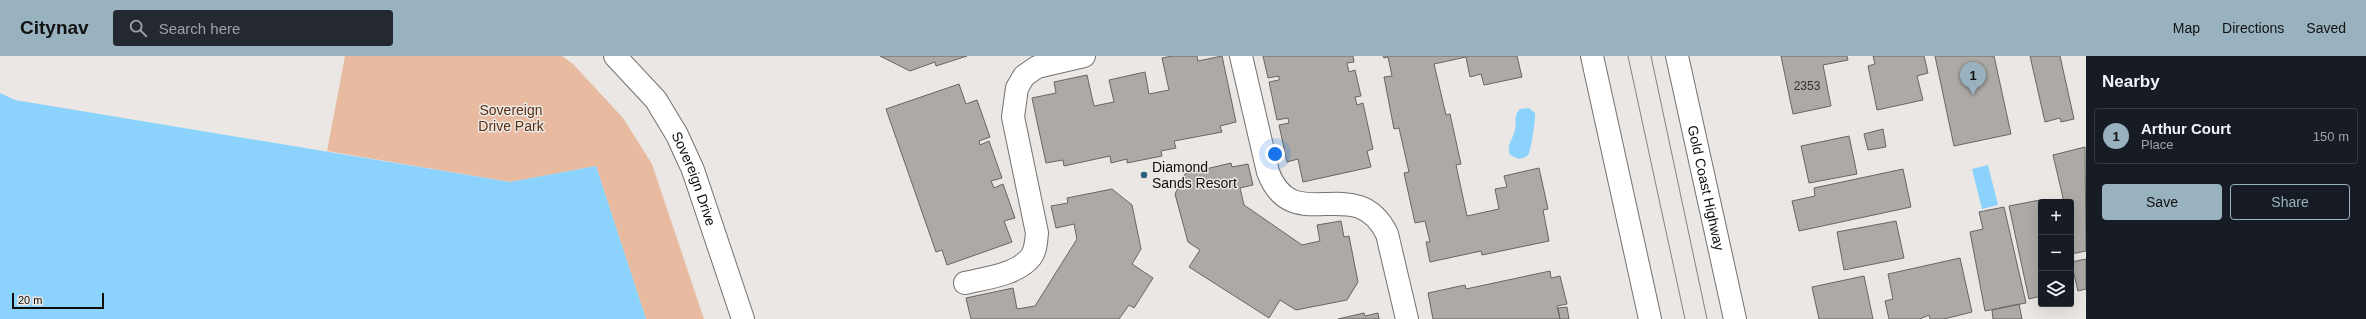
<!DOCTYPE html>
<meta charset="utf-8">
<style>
:root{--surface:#171b24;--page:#242831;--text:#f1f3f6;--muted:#9ea1a6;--line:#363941;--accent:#99b2c0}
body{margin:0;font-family:Arial,sans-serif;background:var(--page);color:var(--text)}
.controls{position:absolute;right:12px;bottom:12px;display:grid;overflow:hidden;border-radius:4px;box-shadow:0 4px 16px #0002}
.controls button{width:36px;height:36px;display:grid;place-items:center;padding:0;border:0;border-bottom:1px solid var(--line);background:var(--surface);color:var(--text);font:20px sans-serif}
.scale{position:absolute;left:12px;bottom:10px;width:92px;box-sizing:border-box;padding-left:4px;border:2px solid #0d0c0b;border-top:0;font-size:11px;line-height:14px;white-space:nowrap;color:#0d0c0b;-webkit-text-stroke:3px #ebe7e4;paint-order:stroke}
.you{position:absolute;left:1275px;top:98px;width:14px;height:14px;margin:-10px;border:3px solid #fff;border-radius:50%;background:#1a73e8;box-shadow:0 0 0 6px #1a73e833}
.badge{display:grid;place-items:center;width:26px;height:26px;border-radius:50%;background:var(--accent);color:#111;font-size:13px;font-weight:700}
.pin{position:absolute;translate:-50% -33px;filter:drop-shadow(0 1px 2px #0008)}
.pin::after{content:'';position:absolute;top:21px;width:14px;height:12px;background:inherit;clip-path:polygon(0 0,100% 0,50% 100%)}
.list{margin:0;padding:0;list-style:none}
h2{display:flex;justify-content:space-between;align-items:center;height:52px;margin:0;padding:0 16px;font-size:17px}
h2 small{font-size:13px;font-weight:400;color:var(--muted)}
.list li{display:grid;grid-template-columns:26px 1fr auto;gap:12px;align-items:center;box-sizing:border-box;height:56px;margin:0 8px 8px;padding:0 8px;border:1px solid var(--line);border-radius:4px}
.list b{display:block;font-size:15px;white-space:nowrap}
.list p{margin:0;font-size:13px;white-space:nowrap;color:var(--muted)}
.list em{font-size:13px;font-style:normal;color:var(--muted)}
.actions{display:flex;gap:8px;padding:12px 16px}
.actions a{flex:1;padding:9px 0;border:1px solid var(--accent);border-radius:4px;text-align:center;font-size:14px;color:var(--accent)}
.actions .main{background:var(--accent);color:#111}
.icon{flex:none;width:22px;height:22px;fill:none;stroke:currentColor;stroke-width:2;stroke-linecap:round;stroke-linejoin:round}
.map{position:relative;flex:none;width:2086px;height:263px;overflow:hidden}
header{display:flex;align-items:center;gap:24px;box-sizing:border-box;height:56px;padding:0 20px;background:var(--accent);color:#111}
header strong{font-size:19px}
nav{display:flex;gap:22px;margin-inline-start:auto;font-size:14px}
.search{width:280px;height:36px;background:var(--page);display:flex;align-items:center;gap:10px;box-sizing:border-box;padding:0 14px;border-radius:4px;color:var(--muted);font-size:15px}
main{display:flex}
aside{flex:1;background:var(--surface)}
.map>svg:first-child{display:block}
.green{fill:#e8ba9f}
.water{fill:#8bd3fd}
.building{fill:#ada9a6;stroke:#696563}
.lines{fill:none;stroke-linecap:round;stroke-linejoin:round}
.minor-casing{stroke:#75716f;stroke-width:24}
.highway-casing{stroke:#75716f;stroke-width:24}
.minor{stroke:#fff;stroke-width:22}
.highway{stroke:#fff;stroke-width:22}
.tram{stroke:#858280;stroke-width:1}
.poi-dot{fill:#2e627f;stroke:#ebe7e4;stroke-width:1.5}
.labels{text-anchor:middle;stroke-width:3;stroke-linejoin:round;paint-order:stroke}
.number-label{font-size:12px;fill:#353332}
.park-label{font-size:14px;fill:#5a3013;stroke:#ebe7e4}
.poi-label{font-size:14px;fill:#0d0c0b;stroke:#ebe7e4;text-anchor:start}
.street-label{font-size:14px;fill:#0d0c0b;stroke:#ebe7e4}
</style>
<header>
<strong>Citynav</strong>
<div class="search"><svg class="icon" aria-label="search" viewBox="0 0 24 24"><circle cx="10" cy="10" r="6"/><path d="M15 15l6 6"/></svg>Search here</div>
<nav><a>Map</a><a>Directions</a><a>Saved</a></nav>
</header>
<main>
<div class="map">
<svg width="2086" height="263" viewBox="0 0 2086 263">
<rect width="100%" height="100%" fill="#ebe7e4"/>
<path class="green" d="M345,0H562L573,8L623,62L652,108L704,263H646L596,110L510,126L327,95Z"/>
<path class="water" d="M0,37L15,44L510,126L596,110L646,263H0Z
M1529,52L1535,57C1536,61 1531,96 1528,99C1525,102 1522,102 1519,103L1510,99C1506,89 1513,83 1515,74C1517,66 1513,60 1520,53Z
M1988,109L1998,149L1982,153L1972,113Z"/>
<path class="building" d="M880,0H967L936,10L935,6L910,15Z
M1172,0H1197L1198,5L1222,0L1236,66L1220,70L1222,76L1174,85L1176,92L1161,95L1162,100L1127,107V103L1111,107L1110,100L1064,110L1063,104L1046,107L1032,42L1056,37L1054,26L1087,19L1094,50L1114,46L1109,24L1145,16L1149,38L1169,34L1162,2Z
M1263,0H1353L1354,6L1347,7L1349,16L1355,14L1361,40L1355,41L1357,49L1363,47L1373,93L1367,95L1371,111L1303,126L1298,103L1287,106L1279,69L1289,67L1288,62L1277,64L1269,26L1279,24V20L1268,22Z
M1383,0H1517L1522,21L1484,29L1481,18L1470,21L1466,1L1434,8L1446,59L1450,58L1461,108L1456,109L1467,160L1499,153L1495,133L1507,131L1504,120L1539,112L1548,153L1543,154L1549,185L1482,199L1481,195L1430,206L1426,186H1430L1425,165L1415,167L1404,117L1409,116L1399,72L1394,73L1384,21L1392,20L1388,1L1384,2Z
M1781,0H1847L1848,4L1823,9L1831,50L1793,58Z
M1873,0H1924L1928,17L1917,20L1923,44L1877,54L1868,10L1875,8Z
M1935,0H1994L2011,78L1954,90Z
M2030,0H2060L2074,63L2061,66L2060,62L2045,66Z
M959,28L966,48L977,44L990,81L979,85L980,89L989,85L1002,122L991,125L994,132L1003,128L1015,162L1004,165L1012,186L947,209L942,194L936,196L886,53Z
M1883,73L1886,91L1868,94L1864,78Z
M1849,80L1857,118L1809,127L1801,90Z
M2085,91L2086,195L2071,198V146H2064L2053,99Z
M1231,107L1232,111L1248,108L1253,129L1240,132L1244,149L1302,189L1320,185L1317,169L1341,165L1344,181L1349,180L1358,226L1347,244L1296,254L1280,244L1269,262L1189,211L1200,194L1188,186L1175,138L1185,118Z
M1903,113L1911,151L1799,175L1792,145L1815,140L1814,132Z
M1112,133L1132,149L1141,193L1132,208L1153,222L1134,252L1129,249L1119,263H971L966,242L1013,232L1017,253L1035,250L1077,183L1074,168L1056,172L1051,150L1068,147L1067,142Z
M2040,144L2041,240L2029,243L2009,150Z
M2004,151L2026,247L1985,255L1970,176L1983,173L1979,156Z
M1896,165L1904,202L1844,214L1837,176Z
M1960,202L1972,256L1944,263H1930L1929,259L1920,263H1889L1885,245L1893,243L1888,218Z
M2086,203V233L2078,235L2071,206Z
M1550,215L1551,222L1560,220L1567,248L1557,250L1560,263H1433L1428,237L1465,229L1466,233Z
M1864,220L1873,263H1819L1812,231Z
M2019,248L2022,263H1993L1992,254Z
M1567,251L1569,263H1560L1558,252Z
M1364,257L1365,260L1378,257L1379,263H1338Z"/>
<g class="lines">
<g class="minor-casing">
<g id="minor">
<path id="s1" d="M615,0L656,44L677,79L693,114L743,263"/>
<path d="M1241,0L1268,116C1293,183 1356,114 1387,178L1407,263"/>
<path d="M965,227C985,222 1017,219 1031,201C1036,194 1036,186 1037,177L1013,61L1017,32L1024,20L1037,11L1084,0"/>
</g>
</g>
<g class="highway-casing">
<g id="highway">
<path d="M1592,0L1650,263"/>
<path id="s2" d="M1677,0L1735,263"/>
</g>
</g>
<use href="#minor" class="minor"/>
<use href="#highway" class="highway"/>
<path class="tram" d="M1628,0L1685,263
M1651,0L1707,263"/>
</g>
<circle class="poi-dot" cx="1144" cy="119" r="4"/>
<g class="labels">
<g class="number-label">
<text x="1807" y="34">2353</text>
</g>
<g class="park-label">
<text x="511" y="59">Sovereign<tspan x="511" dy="16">Drive Park</tspan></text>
</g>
<g class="poi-label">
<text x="1152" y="116">Diamond<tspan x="1152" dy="16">Sands Resort</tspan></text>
</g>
<g class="street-label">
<text dy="5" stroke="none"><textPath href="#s1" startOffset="148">Sovereign Drive</textPath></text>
<text dy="5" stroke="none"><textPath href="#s2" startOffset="135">Gold Coast Highway</textPath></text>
</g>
</g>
</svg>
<div class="controls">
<button>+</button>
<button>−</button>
<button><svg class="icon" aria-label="layers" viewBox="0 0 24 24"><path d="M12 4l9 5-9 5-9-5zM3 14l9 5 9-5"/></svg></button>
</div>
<div class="scale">20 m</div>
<div class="you"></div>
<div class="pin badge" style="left:1973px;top:39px">1</div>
</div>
<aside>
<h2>Nearby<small></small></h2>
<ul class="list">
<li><span class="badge">1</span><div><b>Arthur Court</b><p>Place</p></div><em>150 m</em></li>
</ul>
<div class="actions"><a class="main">Save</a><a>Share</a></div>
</aside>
</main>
